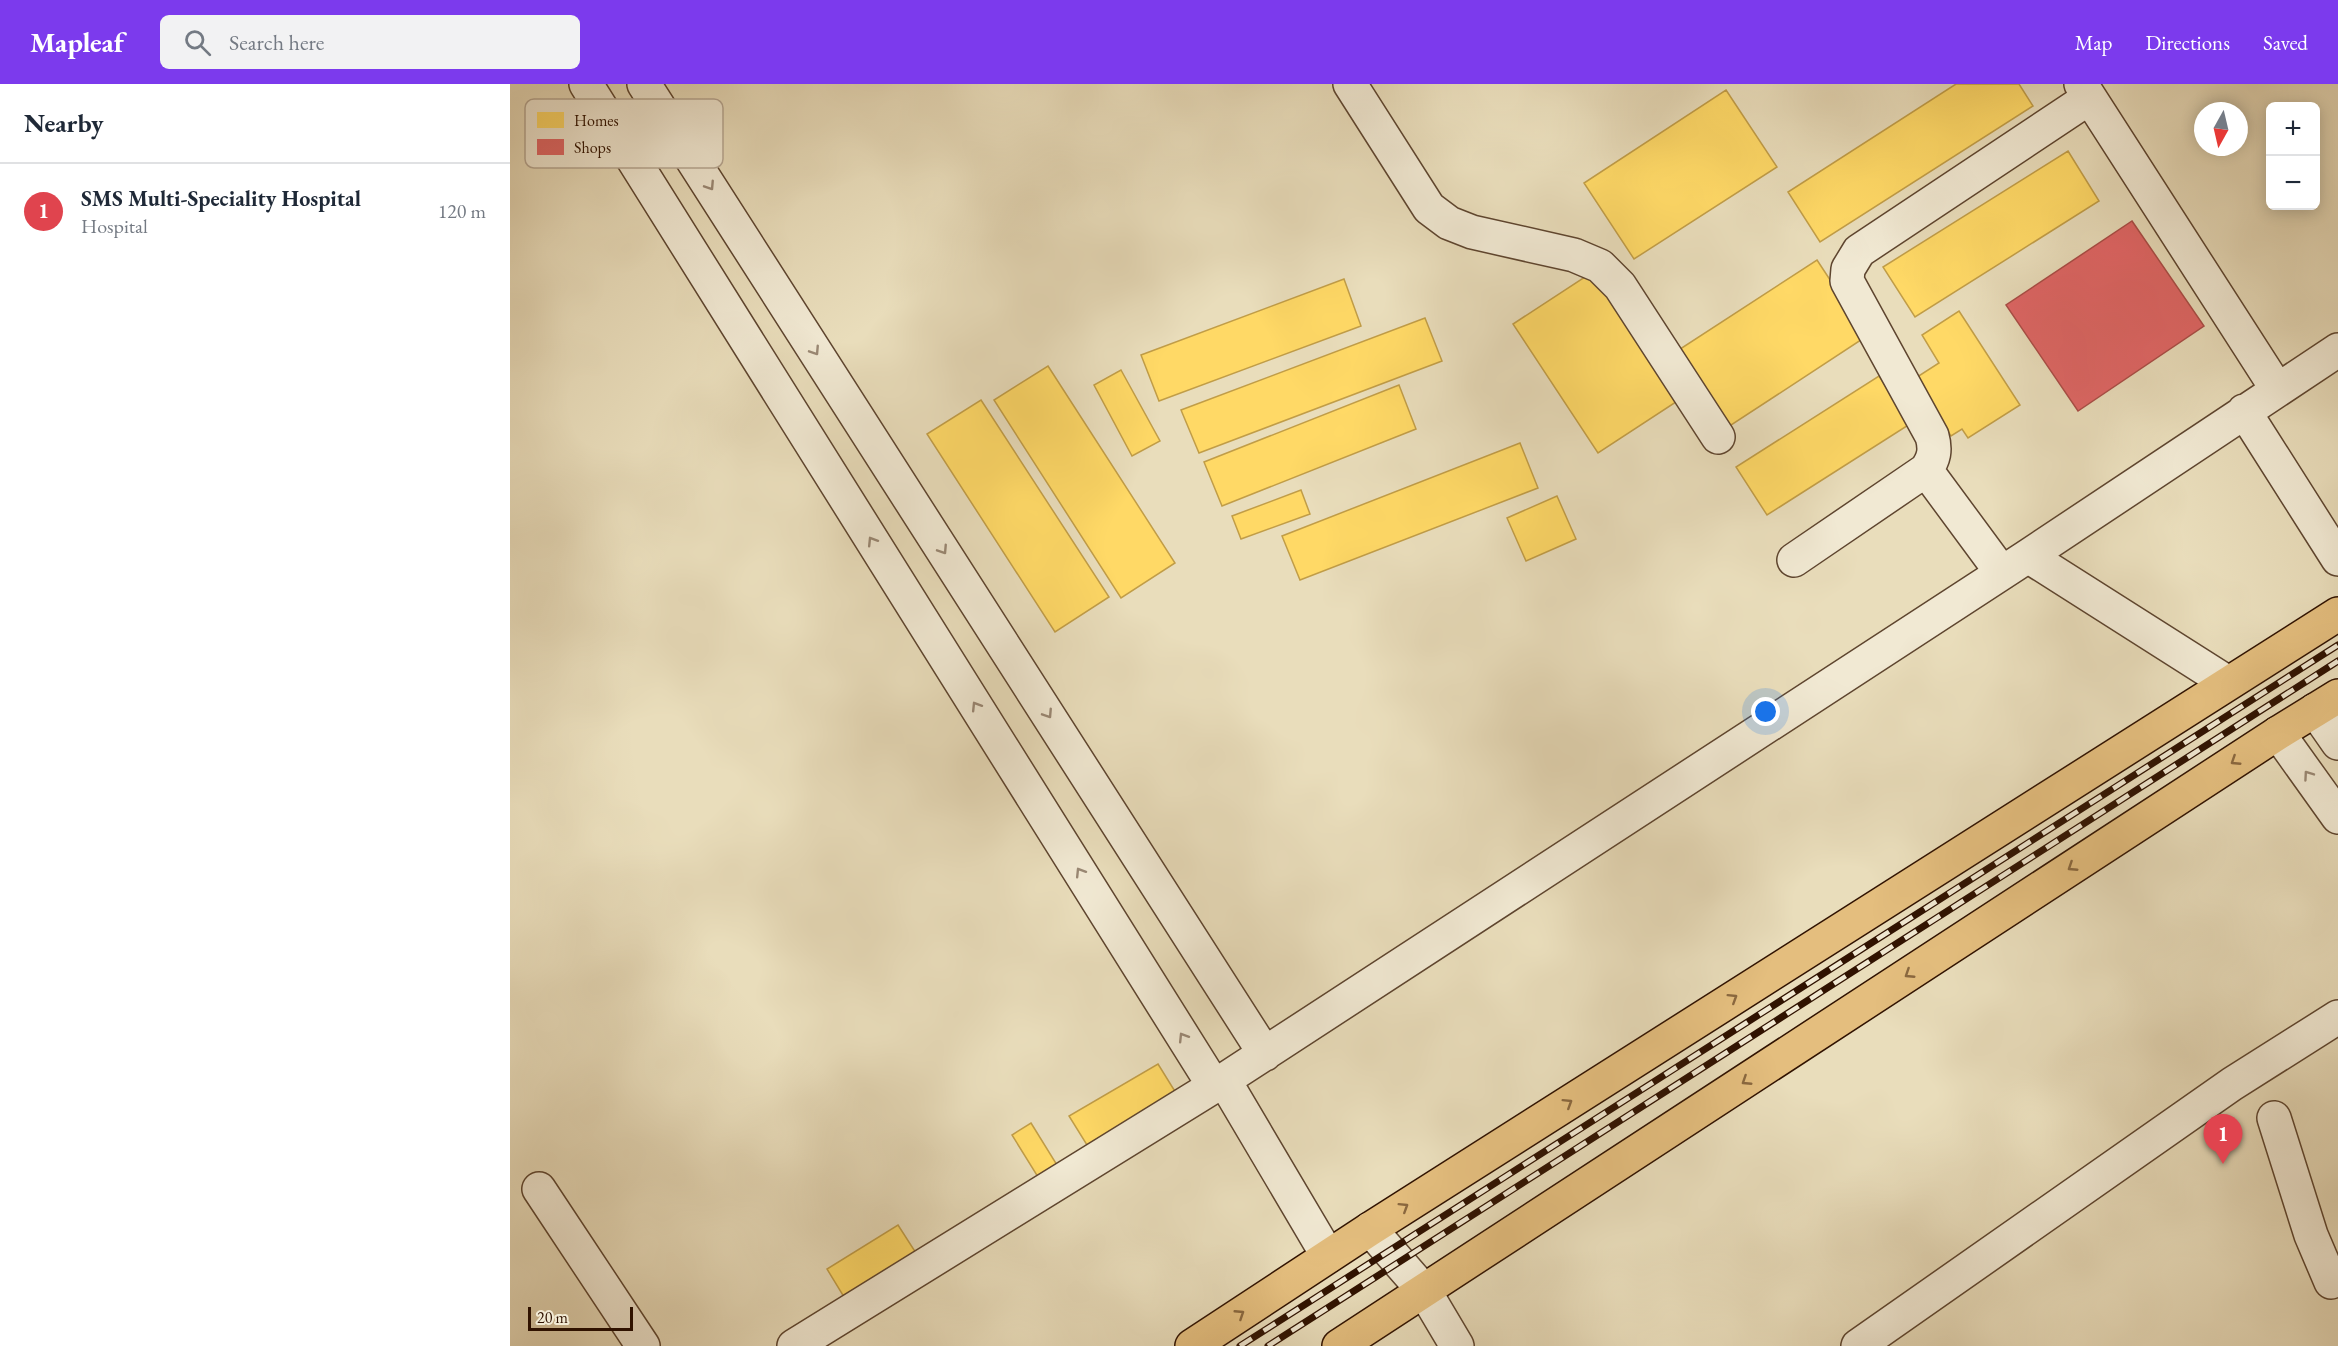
<!DOCTYPE html>
<meta charset="utf-8">
<style>
:root{--surface:#fff;--page:#f2f2f3;--text:#1f2937;--muted:#747a83;--line:#e0e1e3;--accent:#7c3aed}
body{margin:0;font-family:"EB Garamond",serif;background:var(--page);color:var(--text)}
.controls{position:absolute;right:18px;top:18px;display:grid;overflow:hidden;border-radius:9px;box-shadow:0 3px 15px #0003}
.controls button{width:54px;height:54px;display:grid;place-items:center;padding:0;border:0;border-bottom:2px solid var(--line);background:var(--surface);color:var(--text);font:30px sans-serif}
.compass{position:absolute;left:1684px;top:18px;width:54px;height:54px;border-radius:50%;background:var(--surface);box-shadow:0 3px 15px #0003;rotate:188deg}
.scale{position:absolute;left:18px;bottom:15px;width:105px;box-sizing:border-box;padding-left:6px;border:3px solid #301200;border-top:0;font-size:16px;line-height:21px;white-space:nowrap;color:#301200;-webkit-text-stroke:4px #f1e9d3;paint-order:stroke}
.you{position:absolute;left:1256px;top:628px;width:21px;height:21px;margin:-15px;border:4px solid #fff;border-radius:50%;background:#1a73e8;box-shadow:0 0 0 9px #1a73e833}
.badge{display:grid;place-items:center;width:39px;height:39px;border-radius:50%;background:var(--accent);color:#fff;font-size:20px;font-weight:700}
.pin{position:absolute;translate:-50% -50px;filter:drop-shadow(0 2px 3px #0008)}
.pin::after{content:'';position:absolute;top:32px;width:21px;height:18px;background:inherit;clip-path:polygon(0 0,100% 0,50% 100%)}
.list{margin:0;padding:0;list-style:none}
h2{display:flex;justify-content:space-between;align-items:center;height:78px;margin:0;padding:0 24px;font-size:26px}
h2 small{font-size:20px;font-weight:400;color:var(--muted)}
.list li{display:grid;grid-template-columns:39px 1fr auto;gap:18px;align-items:center;box-sizing:border-box;height:96px;padding:0 24px;border-top:2px solid var(--line)}
.list b{display:block;font-size:22px;white-space:nowrap}
.list p{margin:0;font-size:20px;white-space:nowrap;color:var(--muted)}
.list em{font-size:20px;font-style:normal;color:var(--muted)}
.icon{flex:none;width:33px;height:33px;fill:none;stroke:currentColor;stroke-width:2;stroke-linecap:round;stroke-linejoin:round}
.map{position:relative;flex:none;width:1828px;height:1262px;overflow:hidden}
header{display:flex;align-items:center;gap:36px;box-sizing:border-box;height:84px;padding:0 30px;background:var(--accent);color:#fff}
header strong{font-size:28px}
nav{display:flex;gap:33px;margin-inline-start:auto;font-size:21px}
.search{width:420px;height:54px;background:var(--page);display:flex;align-items:center;gap:15px;box-sizing:border-box;padding:0 21px;border-radius:9px;color:var(--muted);font-size:22px}
main{display:flex}
aside{flex:1;background:var(--surface)}
.map>svg:first-child{display:block}
.homes{fill:#ffd966;stroke:#c19d47;stroke-width:1.5}
.shops{fill:#e06666;stroke:#ab4d47;stroke-width:1.5}
.lines{fill:none;stroke-linecap:round;stroke-linejoin:round}
.minor-casing{stroke:#5e452f;stroke-width:36}
.major-casing{stroke:#301200;stroke-width:36}
.minor{stroke:#f1e9d3;stroke-width:33}
.major{stroke:#e4be7e;stroke-width:33}
.rail-casing{stroke:#301200;stroke-width:7}
.rail{stroke:#f1e9d3;stroke-width:4.5;stroke-dasharray:14;stroke-linecap:butt}
.oneway{stroke:#9a8874}
.oneway2{stroke:#8a683f}
.key{fill:#f1e9d3;stroke:#b7a894;stroke-width:1.5}
.key-label{font-size:16px;fill:#301200}
</style>
<header>
<strong>Mapleaf</strong>
<div class="search"><svg class="icon" aria-label="search" viewBox="0 0 24 24"><circle cx="10" cy="10" r="6"/><path d="M15 15l6 6"/></svg>Search here</div>
<nav><a>Map</a><a>Directions</a><a>Saved</a></nav>
</header>
<main>
<aside>
<h2>Nearby<small></small></h2>
<ul class="list">
<li><span class="badge" style="background:#e0444e">1</span><div><b>SMS Multi-Speciality Hospital</b><p>Hospital</p></div><em>120 m</em></li>
</ul>
</aside>
<div class="map">
<svg width="1828" height="1262" viewBox="0 0 1828 1262">
<rect width="100%" height="100%" fill="#e9ddbb"/>
<filter id="stains"><feTurbulence type="fractalNoise" baseFrequency=".00333" numOctaves="4"/><feColorMatrix values="0 0 0 0 .2 0 0 0 0 .09 0 0 0 0 .02 0 0 0 .5 -.17"/></filter>
<radialGradient id="worn" r=".72"><stop offset=".6" stop-color="#630" stop-opacity="0"/><stop offset="1" stop-color="#630" stop-opacity=".3"/></radialGradient>
<path class="homes" d="M1446,0H1509L1523,22L1310,158L1278,108Z
M1216,6L1267,83L1124,175L1074,99Z
M1558,67L1589,117L1405,233L1373,183Z
M1307,176L1357,252L1215,345L1164,269Z
M1084,187L1169,316L1088,369L1003,240Z
M834,195L851,242L649,317L631,271Z
M1449,227L1510,321L1458,354L1452,345L1441,352L1404,295L1429,279L1412,251Z
M915,234L932,277L689,369L671,326Z
M538,282L665,479L611,514L484,316Z
M611,286L650,357L622,372L584,301Z
M1369,292L1400,340L1257,431L1226,383Z
M889,301L906,345L712,422L694,378Z
M471,316L599,513L545,548L417,350Z
M1010,359L1028,404L790,496L772,452Z
M791,406L800,430L731,455L722,432Z
M1047,412L1066,455L1016,477L997,434Z
M648,980L666,1009L577,1061L559,1032Z
M521,1039L547,1081L528,1093L502,1051Z
M388,1141L406,1169L334,1213L317,1185Z"/>
<path class="shops" d="M1622,137L1694,242L1568,327L1496,221Z"/>
<g class="lines">
<g class="minor-casing">
<path id="minor" d="M76,0L704,1002
M134,0L755,970
M840,0L919,124L939,139L962,148L1064,171L1090,182L1110,202L1208,353
M1571,0L1767,305
M1734,327L1828,475
M1518,472L1718,599
M1284,476L1416,386
M1492,489L1416,386C1424,375 1426,366 1422,352L1337,197L1338,185L1349,167L1579,14
M1805,626L1828,659
M1768,649L1828,733
M714,996L818,1172
M1764,1034L1801,1151L1821,1198L1828,1195
M29,1105L133,1262
M860,1145L915,1208L947,1262
M284,1262L714,996L1518,472L1828,266
M1348,1262L1722,1000L1828,933"/>
</g>
<g class="major-casing">
<path id="major" d="M682,1262L860,1145L1828,530
M829,1262L1768,649L1828,612"/>
</g>
<use href="#minor" class="minor"/>
<use href="#major" class="major"/>
<g class="rail-casing">
<path id="rail" d="M730,1262L1828,561
M758,1262L1828,577"/>
</g>
<use href="#rail" class="rail"/>
</g>
<defs><path id="oneway-chevron" d="M-2-3.5L2.5 0L-2 3.5" fill="none" stroke-width="1.6" stroke-linecap="round" stroke-linejoin="round" transform="scale(1.5)"/></defs>
<g class="oneway">
<use href="#oneway-chevron" transform="translate(200 102) rotate(57)"/>
<use href="#oneway-chevron" transform="translate(305 267) rotate(57)"/>
<use href="#oneway-chevron" transform="translate(362 457) rotate(-122)"/>
<use href="#oneway-chevron" transform="translate(433 466) rotate(57)"/>
<use href="#oneway-chevron" transform="translate(466 622) rotate(-122)"/>
<use href="#oneway-chevron" transform="translate(538 630) rotate(57)"/>
<use href="#oneway-chevron" transform="translate(1798 691) rotate(-125)"/>
<use href="#oneway-chevron" transform="translate(570 788) rotate(-122)"/>
<use href="#oneway-chevron" transform="translate(673 953) rotate(-122)"/>
</g>
<g class="oneway2">
<use href="#oneway-chevron" transform="translate(1725 677) rotate(147)"/>
<use href="#oneway-chevron" transform="translate(1562 783) rotate(147)"/>
<use href="#oneway-chevron" transform="translate(1399 890) rotate(147)"/>
<use href="#oneway-chevron" transform="translate(1223 914) rotate(-32)"/>
<use href="#oneway-chevron" transform="translate(1236 997) rotate(147)"/>
<use href="#oneway-chevron" transform="translate(1058 1019) rotate(-32)"/>
<use href="#oneway-chevron" transform="translate(894 1123) rotate(-32)"/>
<use href="#oneway-chevron" transform="translate(730 1230) rotate(-33)"/>
</g>
<rect x="15" y="15" width="198" height="69" rx="9" class="key"/>
<rect x="27" y="28" width="27" height="16" fill="#ffd966"/>
<rect x="27" y="55" width="27" height="16" fill="#e06666"/>
<g class="key-label">
<text x="64" y="42">Homes</text>
<text x="64" y="69">Shops</text>
</g>
<rect width="100%" height="100%" filter="url(#stains)"/>
<rect width="100%" height="100%" fill="url(#worn)"/>
</svg>
<div class="controls">
<button>+</button>
<button>−</button>
</div>
<svg class="compass" viewBox="-18 -18 36 36"><path d="M0-13l5 13h-10z" fill="#e53935"/><path d="M0 13l5-13h-10z" fill="#747a83"/></svg>
<div class="scale">20 m</div>
<div class="you"></div>
<div class="pin badge" style="left:1713px;top:1080px;background:#e0444e">1</div>
</div>
</main>
